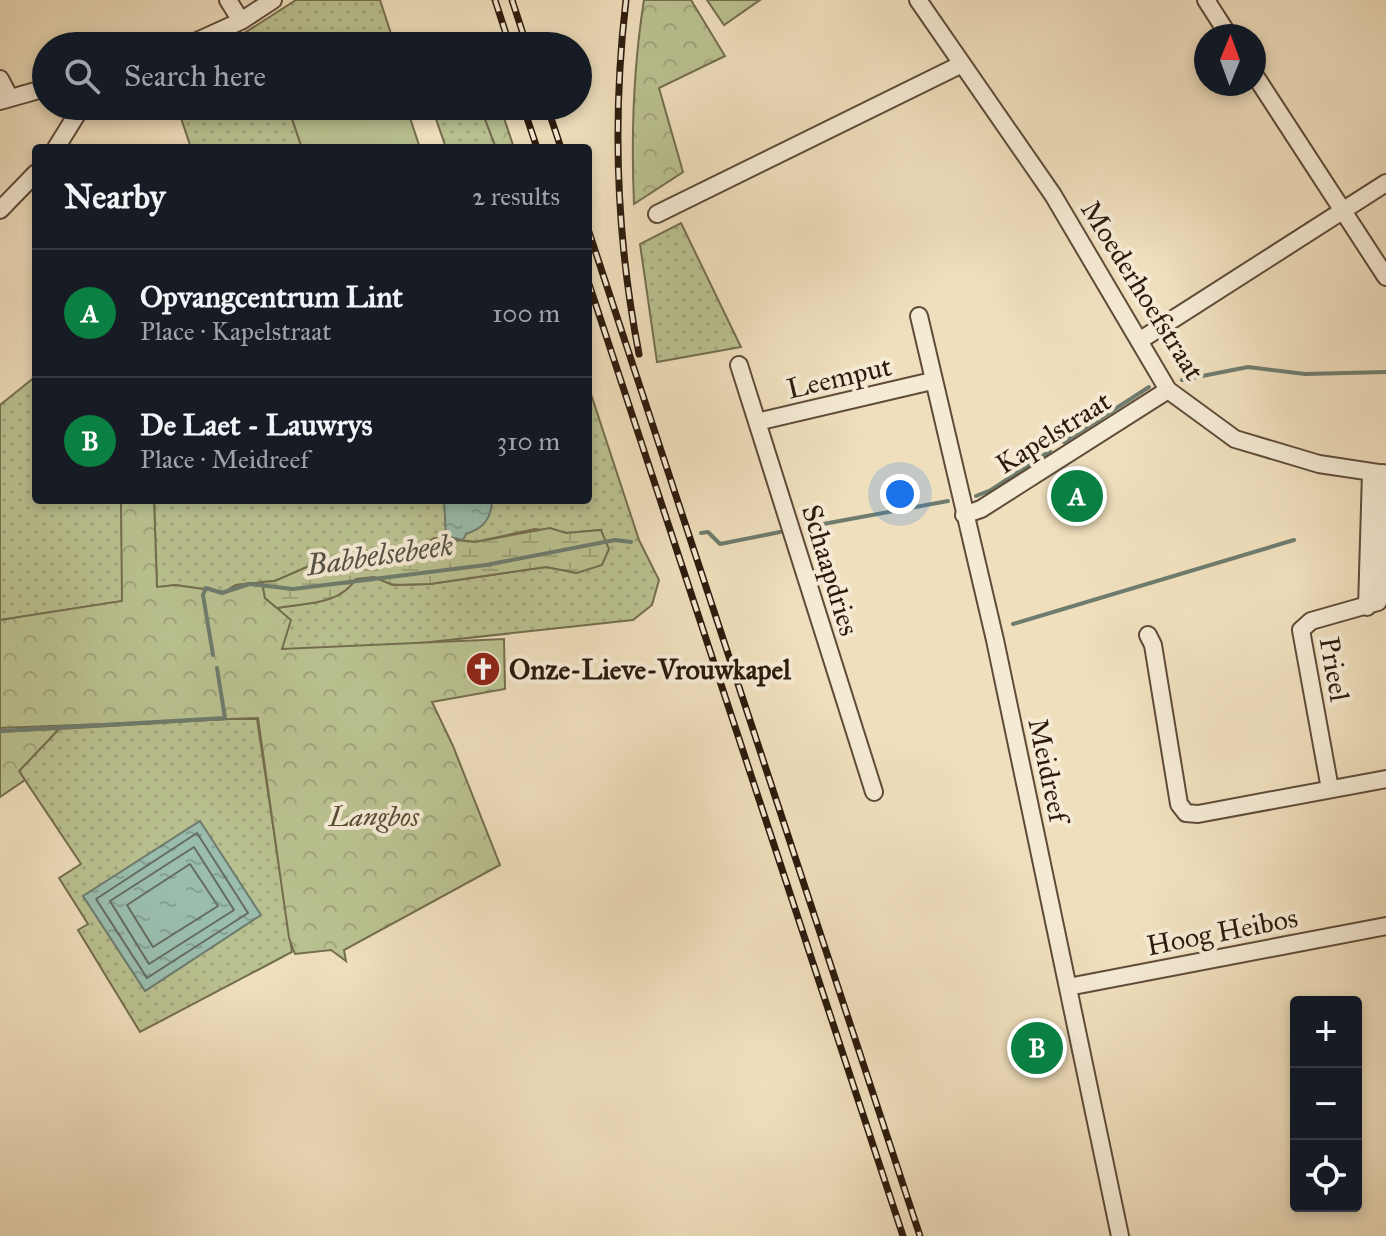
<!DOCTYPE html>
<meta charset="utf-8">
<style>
:root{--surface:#171b24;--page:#20242c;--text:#f1f3f6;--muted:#9ea1a6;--line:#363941;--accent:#0b8043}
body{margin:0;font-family:"IM FELL Great Primer",serif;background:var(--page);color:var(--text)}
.controls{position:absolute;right:24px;bottom:24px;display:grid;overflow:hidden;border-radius:8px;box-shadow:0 4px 12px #0003}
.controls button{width:72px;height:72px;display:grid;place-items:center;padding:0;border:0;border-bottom:2px solid var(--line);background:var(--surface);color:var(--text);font:40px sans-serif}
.compass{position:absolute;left:1194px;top:24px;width:72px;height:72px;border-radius:50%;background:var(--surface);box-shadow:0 4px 12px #0003;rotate:1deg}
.you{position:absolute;left:900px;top:494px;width:28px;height:28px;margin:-20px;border:6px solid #fff;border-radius:50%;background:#1a73e8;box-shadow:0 0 0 12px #1a73e833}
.badge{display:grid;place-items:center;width:52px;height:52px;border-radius:50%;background:var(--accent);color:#fff;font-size:26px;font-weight:700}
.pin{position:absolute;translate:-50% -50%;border:4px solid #fff;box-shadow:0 2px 8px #0006}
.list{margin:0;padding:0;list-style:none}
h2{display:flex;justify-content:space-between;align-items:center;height:104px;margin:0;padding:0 32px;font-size:34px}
h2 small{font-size:26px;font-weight:400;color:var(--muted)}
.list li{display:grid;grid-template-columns:52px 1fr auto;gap:24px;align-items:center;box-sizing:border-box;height:128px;padding:0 32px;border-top:2px solid var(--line)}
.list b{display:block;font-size:30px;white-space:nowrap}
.list p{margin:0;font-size:26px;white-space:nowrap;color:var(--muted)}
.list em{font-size:26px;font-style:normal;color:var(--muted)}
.icon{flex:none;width:44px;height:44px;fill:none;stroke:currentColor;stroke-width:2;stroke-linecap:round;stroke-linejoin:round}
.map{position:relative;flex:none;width:1386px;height:1236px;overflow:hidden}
.search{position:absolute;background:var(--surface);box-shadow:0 4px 12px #0003;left:32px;top:32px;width:560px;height:88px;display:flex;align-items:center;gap:20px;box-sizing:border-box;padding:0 28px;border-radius:44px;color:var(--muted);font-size:30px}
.panel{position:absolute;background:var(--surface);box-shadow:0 4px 12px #0003;left:32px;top:144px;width:560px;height:360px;border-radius:8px}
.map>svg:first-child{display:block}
.grass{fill:url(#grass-dots);stroke:#746e4e;stroke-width:2}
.forest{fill:url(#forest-crowns);stroke:#746e4e;stroke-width:2}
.wetland{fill:url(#wetland-marsh);stroke:#746e4e;stroke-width:2}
.garden{fill:#bac190;stroke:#746e4e;stroke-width:2}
.water{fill:url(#water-ripples);stroke:#6e7c6e;stroke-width:2}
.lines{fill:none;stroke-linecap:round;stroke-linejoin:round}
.shore{stroke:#646c5e;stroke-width:2}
.stream{stroke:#6e7c6e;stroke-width:4}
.minor-casing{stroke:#5e4b39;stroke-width:20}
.minor{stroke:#f5ead4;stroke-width:16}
.rail-casing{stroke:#2d1a0d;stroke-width:7}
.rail{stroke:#f5ead4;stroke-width:4;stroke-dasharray:12;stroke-linecap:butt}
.labels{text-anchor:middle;stroke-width:8;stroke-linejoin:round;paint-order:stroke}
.street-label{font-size:28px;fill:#2d1a0d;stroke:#f5ead4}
.poi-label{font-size:28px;font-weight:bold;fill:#2d1a0d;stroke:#f5ead4;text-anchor:start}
.park-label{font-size:28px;font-style:italic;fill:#574c34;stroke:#f5ead4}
.water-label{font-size:30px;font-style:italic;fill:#535345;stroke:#f5ead4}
</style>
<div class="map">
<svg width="1386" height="1236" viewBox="0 0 1386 1236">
<defs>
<pattern id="grass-dots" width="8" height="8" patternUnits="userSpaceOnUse" patternTransform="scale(2)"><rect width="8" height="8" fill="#bac190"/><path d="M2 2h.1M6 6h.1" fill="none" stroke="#a0a57b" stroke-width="1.8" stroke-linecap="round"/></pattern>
<pattern id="forest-crowns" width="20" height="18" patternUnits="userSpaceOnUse" patternTransform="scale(2)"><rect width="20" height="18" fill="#bac190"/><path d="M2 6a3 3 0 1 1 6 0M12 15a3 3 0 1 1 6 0" fill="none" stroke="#a0a57b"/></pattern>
<pattern id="wetland-marsh" width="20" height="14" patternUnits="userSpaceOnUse" patternTransform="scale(2)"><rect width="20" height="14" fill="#bac190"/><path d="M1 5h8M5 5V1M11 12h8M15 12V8" fill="none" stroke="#a0a57b"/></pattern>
<pattern id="water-ripples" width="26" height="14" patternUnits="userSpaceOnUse" patternTransform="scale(2)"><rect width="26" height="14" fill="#9abdae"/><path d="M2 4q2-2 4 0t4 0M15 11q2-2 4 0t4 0" fill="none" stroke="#85a294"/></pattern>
</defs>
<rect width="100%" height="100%" fill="#f0dfbd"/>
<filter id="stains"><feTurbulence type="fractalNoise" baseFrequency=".0025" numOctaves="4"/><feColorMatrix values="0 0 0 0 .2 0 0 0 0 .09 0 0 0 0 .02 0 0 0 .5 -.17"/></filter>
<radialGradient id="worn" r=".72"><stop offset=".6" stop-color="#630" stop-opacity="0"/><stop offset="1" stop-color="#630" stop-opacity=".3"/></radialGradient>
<path class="grass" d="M296,0H380L395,46H224Z
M177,106H300L289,110L302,148H191Z
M463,106H480L496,148H446L435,116Z
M681,223L741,347L657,362L640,244Z
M36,376V500H121L123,601L0,620V405Z
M588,385L639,540L659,580L652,605L633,620L265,660L290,620L277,608C305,603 340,605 355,579L374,577L393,585L430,584L546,567L577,573L601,530L566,533L535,529L475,542L443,538L417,550L393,547L325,559L275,581L236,585L224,592L175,585L157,588L154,500H588Z
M228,719H257L292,952L140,1032L78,930L88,924L59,878L81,864L19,771L59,729Z"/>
<path class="forest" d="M644,0H691L725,56L659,88L683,172L634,204C631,135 633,69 644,0Z
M480,106H500L514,148H496Z
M121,500H154L157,587L175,585L224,592L236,585L262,582L265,598L291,620L282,649L504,639L505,689L432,702L453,746L500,865L344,950L346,961L331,950L295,954L289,938L258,718L0,728V620L122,601Z
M59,729L19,771L25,780L0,797V732Z"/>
<path class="wetland" d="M550,528L566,533L601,530L609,549L602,565L577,573L546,567L430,584L393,585L374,577L356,579C339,605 306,603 277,608L265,598L262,582L275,581L325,559L344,558L365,551L417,550L434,538L475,542Z"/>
<path class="garden" d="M707,0H760L724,25Z
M300,106H406L420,148H302L289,110Z"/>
<path class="water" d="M444,500H492C491,519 484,528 466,534L463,540L446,536Z
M200,821L261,915L145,991L83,896Z"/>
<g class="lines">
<path class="shore" d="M197,833L248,913L147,978L96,899Z
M194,847L234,910L149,964L110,901Z
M190,864L218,906L153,947L127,905Z"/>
<path class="stream" d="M1182,380L1248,367L1305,374L1386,372
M1064,442L1149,387
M976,496L991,490L1050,451
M807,527L948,501
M701,533L708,532L720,544L780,532
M1013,624L1294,540
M213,655L203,595L206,588L222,593L249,584L293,589L486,565L615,540L631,542
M0,731L225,718L217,668"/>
<g class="minor-casing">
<path id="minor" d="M228,0L241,21
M918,0L1053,195L1168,390L1235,439L1319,464L1386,474
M1206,0L1229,36
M186,46L241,21L273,0
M1254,74L1386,277
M0,79L10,98
M0,101L46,88
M56,148L82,106
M0,210L36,173
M657,214L962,64
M919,316L995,640L1120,1236
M1139,341L1386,183
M739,365L874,792
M757,422L932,381
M964,515L981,509L1168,390
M1367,607L1371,473
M1148,635L1153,645L1179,804L1186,813L1198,814L1386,779
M1330,789L1301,630L1311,621L1378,602L1381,594L1383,473
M1068,987L1386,926"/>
</g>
<use href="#minor" class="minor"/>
<g class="rail-casing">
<path id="rail" d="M495,0L510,46
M512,0L527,46
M626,0C612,119 616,236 639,354
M523,106L537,148
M547,106L561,148
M588,229L920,1236
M588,281L903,1236"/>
</g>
<use href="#rail" class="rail"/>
</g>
<defs>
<g id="church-disc" transform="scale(1.8)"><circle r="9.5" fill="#8f2418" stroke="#f5ead4"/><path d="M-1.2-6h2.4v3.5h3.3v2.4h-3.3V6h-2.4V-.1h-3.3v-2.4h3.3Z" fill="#fff"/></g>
</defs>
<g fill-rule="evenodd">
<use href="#church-disc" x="483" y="669"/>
</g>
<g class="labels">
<g class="street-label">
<text transform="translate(1143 290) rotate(58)" y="10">Moederhoefstraat</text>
<text transform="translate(839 377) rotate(-13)" y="10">Leemput</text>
<text transform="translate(1053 432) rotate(-32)" y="10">Kapelstraat</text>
<text transform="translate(831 570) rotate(73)" y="10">Schaapdries</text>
<text transform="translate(1335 669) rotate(80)" y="10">Prieel</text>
<text transform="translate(1049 770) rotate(78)" y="10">Meidreef</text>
<text transform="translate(1222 931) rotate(-11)" y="10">Hoog Heibos</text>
</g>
<g class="poi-label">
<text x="509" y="679">Onze-Lieve-Vrouwkapel</text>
</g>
<g class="park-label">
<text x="374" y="826">Langbos</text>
</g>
<g class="water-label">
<text transform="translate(380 555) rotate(-8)" y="10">Babbelsebeek</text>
</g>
</g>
<rect width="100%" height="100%" filter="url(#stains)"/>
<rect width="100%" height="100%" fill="url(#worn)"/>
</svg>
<div class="controls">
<button>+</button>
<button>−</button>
<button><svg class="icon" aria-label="locate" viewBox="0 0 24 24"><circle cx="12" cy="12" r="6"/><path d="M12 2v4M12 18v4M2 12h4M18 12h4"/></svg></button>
</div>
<svg class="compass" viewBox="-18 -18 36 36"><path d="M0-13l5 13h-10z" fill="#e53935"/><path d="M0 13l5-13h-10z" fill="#9ea1a6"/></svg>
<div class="you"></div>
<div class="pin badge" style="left:1077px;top:496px">A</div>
<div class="pin badge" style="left:1037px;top:1048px">B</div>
<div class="search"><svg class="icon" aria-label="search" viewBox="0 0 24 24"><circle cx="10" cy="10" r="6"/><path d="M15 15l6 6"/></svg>Search here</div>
<section class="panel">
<h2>Nearby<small>2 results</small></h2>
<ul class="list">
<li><span class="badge">A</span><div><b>Opvangcentrum Lint</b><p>Place · Kapelstraat</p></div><em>100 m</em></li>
<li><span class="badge">B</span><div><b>De Laet - Lauwrys</b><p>Place · Meidreef</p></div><em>310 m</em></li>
</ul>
</section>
</div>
